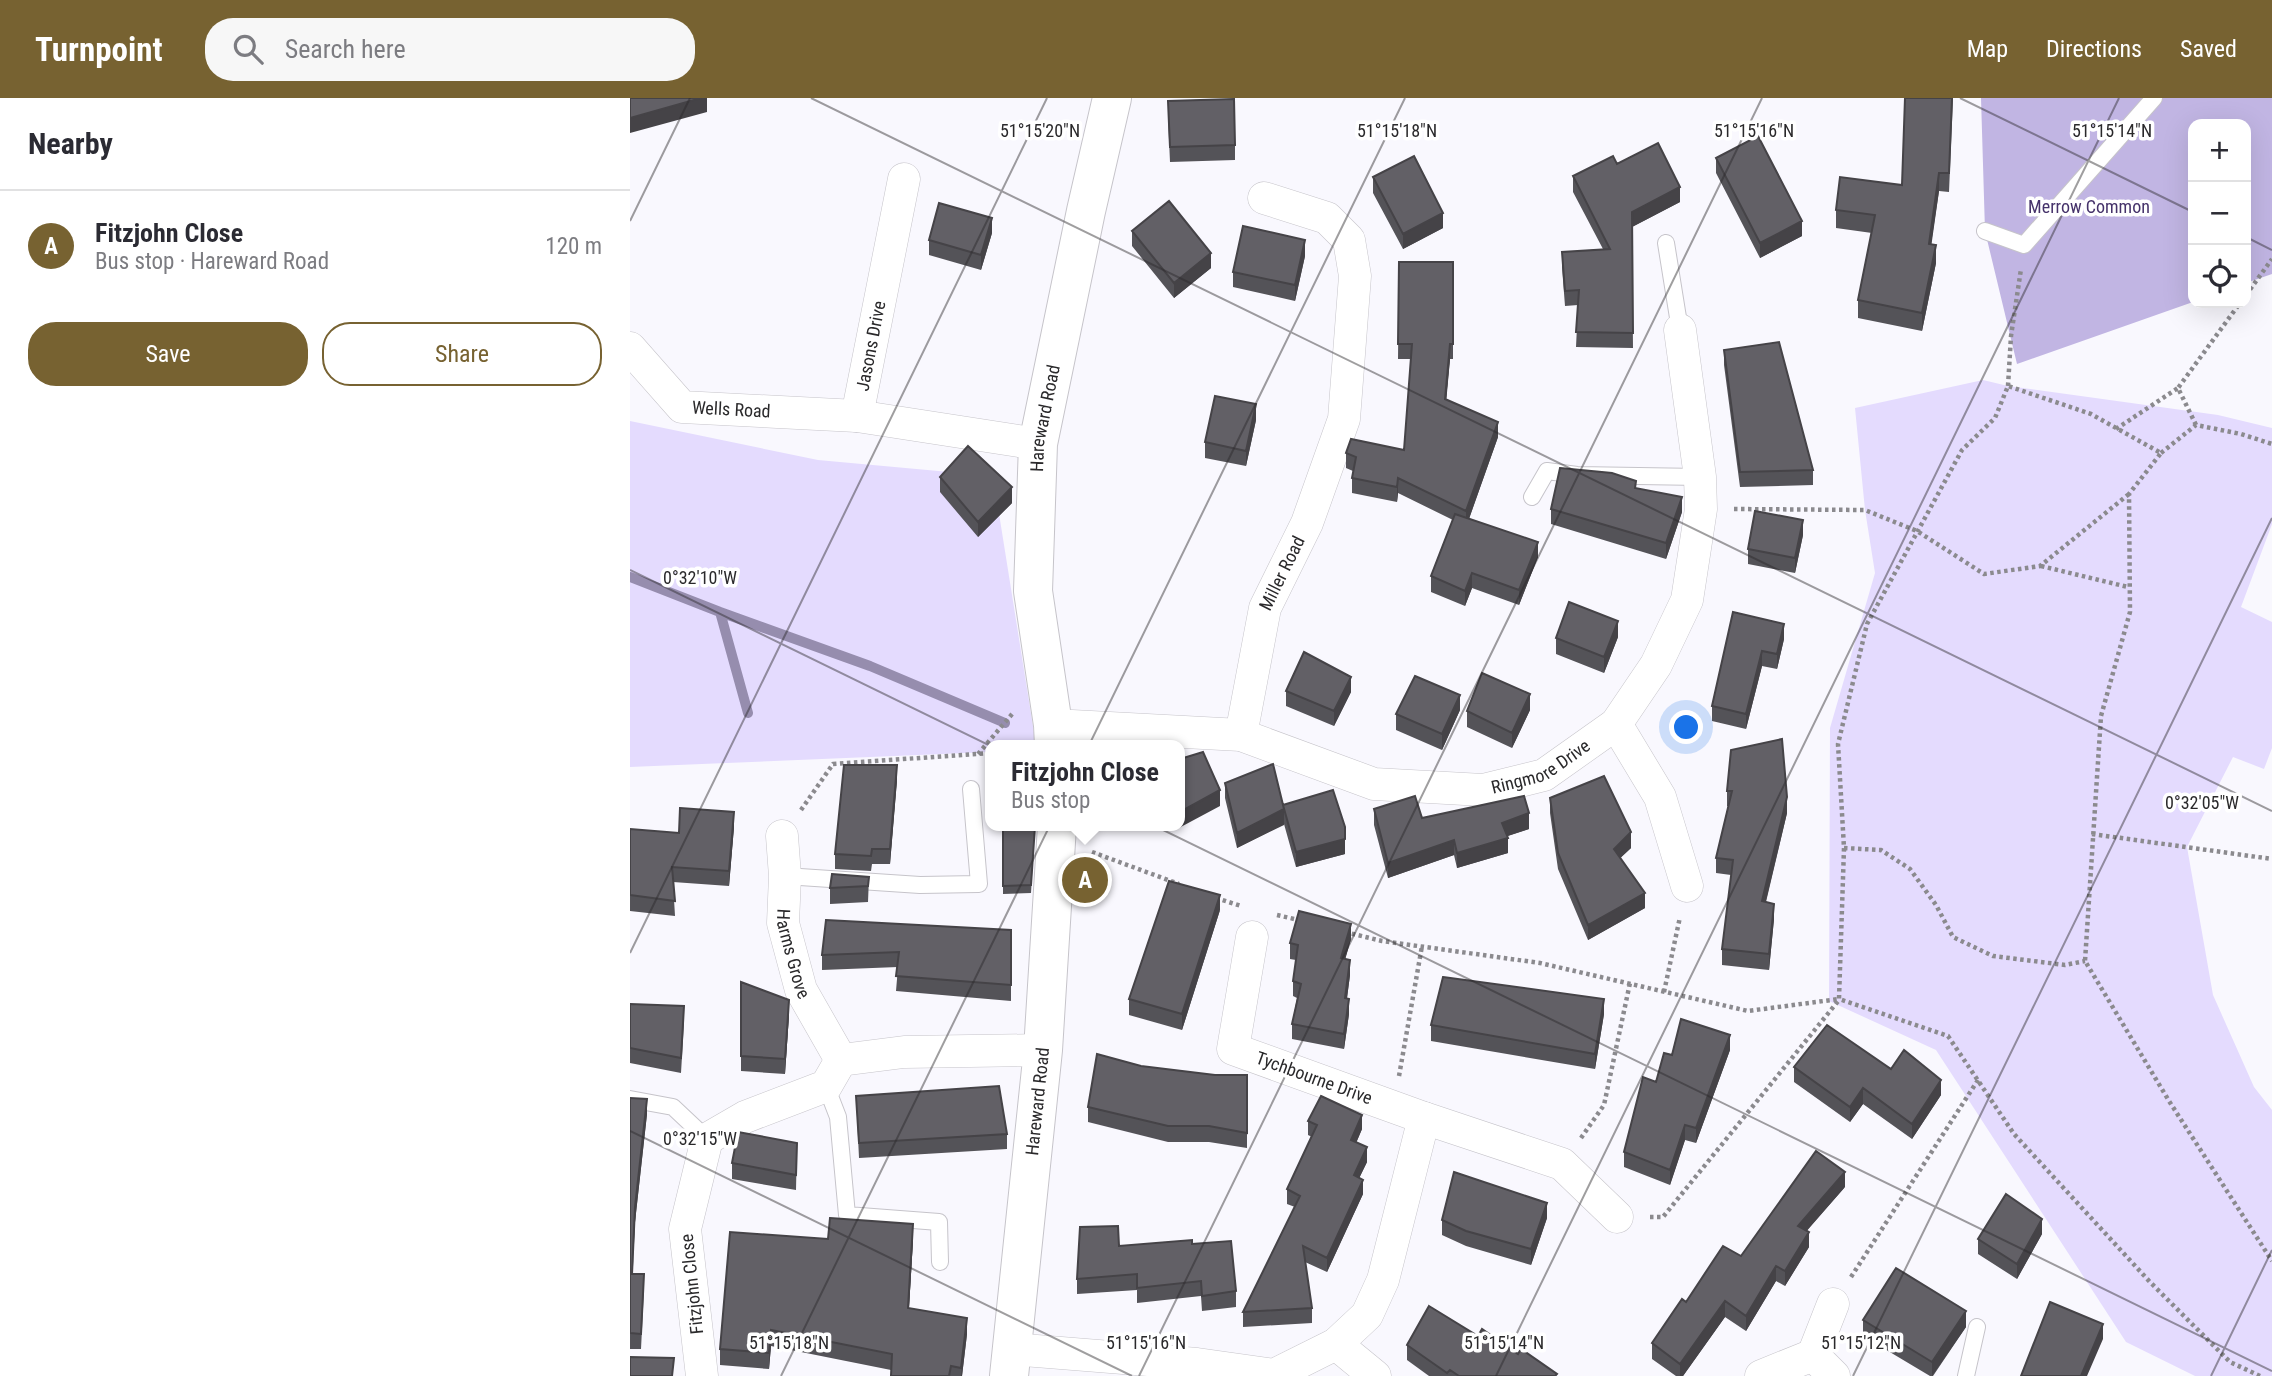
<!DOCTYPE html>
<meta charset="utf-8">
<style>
:root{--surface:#fff;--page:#f7f7f7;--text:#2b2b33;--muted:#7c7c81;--line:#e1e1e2;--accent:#776231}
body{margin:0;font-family:"Roboto Condensed",sans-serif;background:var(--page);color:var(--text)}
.controls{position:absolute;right:21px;top:21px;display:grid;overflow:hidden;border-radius:14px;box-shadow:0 7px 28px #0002}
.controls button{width:63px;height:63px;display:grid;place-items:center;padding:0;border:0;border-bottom:2px solid var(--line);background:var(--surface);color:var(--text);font:35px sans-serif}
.you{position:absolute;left:1057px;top:630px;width:24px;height:24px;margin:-18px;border:5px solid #fff;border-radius:50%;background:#1a73e8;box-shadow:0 0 0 10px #1a73e833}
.badge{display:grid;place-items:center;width:46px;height:46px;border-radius:50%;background:var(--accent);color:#fff;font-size:23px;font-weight:700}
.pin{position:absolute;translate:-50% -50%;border:4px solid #fff;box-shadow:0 2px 7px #0006}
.popup{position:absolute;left:355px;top:642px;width:200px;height:91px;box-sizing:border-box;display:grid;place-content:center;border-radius:14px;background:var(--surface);filter:drop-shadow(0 2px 5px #0005);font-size:23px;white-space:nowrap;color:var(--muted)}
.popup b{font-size:26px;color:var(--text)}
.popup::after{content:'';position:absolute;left:50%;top:100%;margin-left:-14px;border:14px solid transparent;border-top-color:var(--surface)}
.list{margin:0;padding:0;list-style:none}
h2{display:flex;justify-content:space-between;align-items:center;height:91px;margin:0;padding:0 28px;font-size:30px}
h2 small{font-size:23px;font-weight:400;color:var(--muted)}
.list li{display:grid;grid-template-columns:46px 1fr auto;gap:21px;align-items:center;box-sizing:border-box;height:112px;padding:0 28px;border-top:2px solid var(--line)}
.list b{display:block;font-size:26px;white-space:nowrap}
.list p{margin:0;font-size:23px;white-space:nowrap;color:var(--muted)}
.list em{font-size:23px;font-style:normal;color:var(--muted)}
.actions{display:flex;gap:14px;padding:21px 28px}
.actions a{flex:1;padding:16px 0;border:2px solid var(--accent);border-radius:28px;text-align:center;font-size:24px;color:var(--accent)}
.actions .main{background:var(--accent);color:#fff}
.icon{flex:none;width:38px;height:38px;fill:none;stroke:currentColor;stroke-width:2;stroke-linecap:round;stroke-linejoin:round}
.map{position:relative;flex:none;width:1642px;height:1278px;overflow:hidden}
header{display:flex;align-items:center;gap:42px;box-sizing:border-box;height:98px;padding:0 35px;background:var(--accent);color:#fff}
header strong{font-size:33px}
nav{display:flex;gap:38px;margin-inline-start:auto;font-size:24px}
.search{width:490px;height:63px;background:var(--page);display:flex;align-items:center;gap:18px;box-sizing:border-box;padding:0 24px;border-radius:28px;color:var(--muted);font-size:26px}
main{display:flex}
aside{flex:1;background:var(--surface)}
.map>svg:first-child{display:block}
.green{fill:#e4dbfe}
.forest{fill:#c1b5e3}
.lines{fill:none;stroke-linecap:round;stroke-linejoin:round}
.stream{stroke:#968dae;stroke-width:10}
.service-casing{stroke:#c6c4ca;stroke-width:18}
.minor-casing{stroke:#c6c4ca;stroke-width:33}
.tertiary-casing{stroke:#c6c4ca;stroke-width:40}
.path{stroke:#8b8a8e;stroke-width:4.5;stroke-dasharray:3.5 3.5;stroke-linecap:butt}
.service{stroke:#fff;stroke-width:16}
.minor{stroke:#fff;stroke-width:32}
.tertiary{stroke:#fff;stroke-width:38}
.wall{fill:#545358}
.shaded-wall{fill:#454347}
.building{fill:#626066;stroke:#454347;stroke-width:2}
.ticks{fill:none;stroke:#2a292b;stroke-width:2;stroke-opacity:0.45}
.labels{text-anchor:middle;stroke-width:7;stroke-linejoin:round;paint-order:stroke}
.park-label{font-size:18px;fill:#45326a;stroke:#fff}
.street-label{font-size:18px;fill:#2a292b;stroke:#fff}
.ticks-label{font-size:18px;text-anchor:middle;fill:#2a292b;stroke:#fff;stroke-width:7;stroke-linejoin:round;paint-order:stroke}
</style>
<header>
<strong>Turnpoint</strong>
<div class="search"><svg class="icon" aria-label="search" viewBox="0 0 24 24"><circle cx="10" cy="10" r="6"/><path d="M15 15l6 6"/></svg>Search here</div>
<nav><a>Map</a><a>Directions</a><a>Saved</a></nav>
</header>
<main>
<aside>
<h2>Nearby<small></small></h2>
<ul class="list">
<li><span class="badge">A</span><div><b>Fitzjohn Close</b><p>Bus stop · Hareward Road</p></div><em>120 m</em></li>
</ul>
<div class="actions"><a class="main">Save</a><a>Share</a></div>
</aside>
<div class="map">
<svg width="1642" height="1278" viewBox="0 0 1642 1278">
<rect width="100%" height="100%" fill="#f9f8fe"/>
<path class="green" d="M1353,282L1378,288L1588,317L1642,330V426L1611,509L1642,524V650L1634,671L1603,659L1557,749L1583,897L1624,989L1642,1012V1278H1565L1496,1244L1306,952L1199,903L1200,630L1245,475L1235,412L1225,310Z
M0,323L188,362L363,378L406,647H360V654L0,669Z"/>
<path class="forest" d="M1351,0H1642V176L1616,185V26H1563V204L1387,266L1355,133Z"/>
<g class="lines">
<path class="stream" d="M0,479L90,514L240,568L375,625
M90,514L118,615"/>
<g class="service-casing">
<path id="service" d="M1355,133L1394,147L1524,0
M1036,145L1050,232
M902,399L917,373L947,377L1070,379
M155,778L290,787L349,786L341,691
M196,988L208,1019L217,1117L309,1124L310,1164
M0,1001L43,1009L77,1041
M1336,1278L1347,1229"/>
</g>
<g class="minor-casing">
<g id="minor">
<path d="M274,81L227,318L408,346"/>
<path id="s1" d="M0,250L52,309L227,318"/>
<path d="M986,626L1030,699L1057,788"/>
<path id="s2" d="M423,627L611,637L744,686L853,692L914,677L986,626L1026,567L1057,502L1071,411L1070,379L1050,232"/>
<path id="s3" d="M611,637L635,510L677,425L714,321L725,178L719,142L697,120L634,100"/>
<path id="s4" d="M152,738L155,778L153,825L171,892L211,962"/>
<path d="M794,1020L932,1066L987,1119"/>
<path d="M706,1246L745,1278"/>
<path d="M382,1251L567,1266L644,1277L706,1246L737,1217L753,1182L794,1020L603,951L622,839"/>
<path d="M1183,1257L1204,1278"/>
<path d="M72,1278L55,1131L77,1041L115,1019L196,988L211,962L274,954L413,952"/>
<path d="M1131,1278L1183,1257L1203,1206"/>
</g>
</g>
<g class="tertiary-casing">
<g id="tertiary">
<path id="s5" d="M424,647L423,627L403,493L408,346L456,113L482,0"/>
<path id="s6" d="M379,1278L413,952L427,728"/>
</g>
</g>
<path class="path" d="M1616,197L1642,161
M1378,288L1381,238L1391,171
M1566,327L1548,290L1610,205
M1486,331L1548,290
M1531,355L1566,327L1611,336L1642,346
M1104,411L1235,412L1287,433L1354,476L1410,468L1499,396
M1411,468L1498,489
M348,656L383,615
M171,712L203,666L360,655
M1462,736L1642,761
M1214,750L1251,752L1280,771L1306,807L1323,839L1363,858L1435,867L1455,863
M462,754L549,786
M586,800L611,808
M647,817L673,823
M715,834L752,843L910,865L1118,913L1209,901
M1034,894L1050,819
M769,978L792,848
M951,1040L974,1007L1000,885
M1020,1119H1033L1209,902
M1221,1179L1348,982
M1630,1278L1600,1264L1520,1184L1384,1036L1318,938L1209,901L1214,750L1208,646L1237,526L1332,352L1365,320L1378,288L1461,316L1531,355L1499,396L1500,514L1471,618L1455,863L1539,1003L1642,1163"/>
<use href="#service" class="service"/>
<use href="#minor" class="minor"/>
<use href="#tertiary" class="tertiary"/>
</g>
<path class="wall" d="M1275,0H1323L1319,94L1309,93L1301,146L1306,165L1292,233L1228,220V202L1242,135L1206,130V112L1272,87Z
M538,19L605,47V62L540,64Z
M1086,60L1172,138L1130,160L1086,75Z
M987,66L1050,104L1002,129L1003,250L946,249L948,207L935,208L932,169V154L973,151L943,94V78Z
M743,79L813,130L773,151L743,95Z
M502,133L581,170L544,200L502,148Z
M362,135L351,172L299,157V142Z
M675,158L665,203L603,189V174Z
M769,164H823V261H820L816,302L868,339L839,421L908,459L889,507L842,490L835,508L801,494V478L823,422L768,395L767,404L722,395V380L723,373L716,370V355L774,352L781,261H768Z
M1094,252L1183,372V387L1110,389L1094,267Z
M626,322L616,368L575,360V344Z
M310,379L382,405L348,439L310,394Z
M1006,390L1052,414L1036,461L921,426V411Z
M1173,437L1165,475L1118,466V451Z
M1103,514L1154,541L1147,571L1132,568L1116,631L1082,623V608Z
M988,539L974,575L926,556V540Z
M656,593L721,594L704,628L656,608Z
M830,612L812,652L766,632V616Z
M900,612L882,650L837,629V613Z
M1101,652L1157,715L1136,804L1144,821L1139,872L1092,867V851L1101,777L1086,775V760L1098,708H1097V693Z
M267,682L260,766H242L241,773L205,771V756Z
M595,685L653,707L715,756L666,769L654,726L607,750L595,700Z
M920,700L1001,750L990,760L1015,810L958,842L928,771L920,715Z
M744,711L792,720L899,731L877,738L878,755L827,770L824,757L758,780L744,727Z
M373,728H405L401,795L373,796Z
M104,729L99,788L43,784L45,818L0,813V731L49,735Z
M239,779L238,804L200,806V790Z
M590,812L552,932L499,917V901Z
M381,832V903L266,893L268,869L192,872V857Z
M721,841L715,861L720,877L717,900L719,916L714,951L662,941V926L667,900L663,898V883L666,862L660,861V845Z
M111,884L159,917L155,976L111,973Z
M0,906L54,924L51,975L0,965Z
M974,916L965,971L801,943V927Z
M1100,952L1066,1045L1055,1042L1040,1087L994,1069V1054L1026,984L1042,957Z
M511,968L585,977H617V1050L579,1044H538L458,1024V1009Z
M1164,969L1261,971L1311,997L1282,1041L1233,1006L1220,1024L1164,984Z
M226,998L377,1036V1051L229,1060Z
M0,1000L17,1016L5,1124L2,1176L14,1191L11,1251H0Z
M678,1023L732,1031L726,1045L737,1064L729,1080L733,1096L697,1174L675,1164L682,1210V1225L613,1229V1214L665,1109L657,1106V1091L682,1039L678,1037Z
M167,1045L166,1092L102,1081V1065Z
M1215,1089L1177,1132L1179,1149L1155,1188L1146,1183L1116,1233L1095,1219L1053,1278H1046L1022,1261V1245L1056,1204L1111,1158Z
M917,1120L901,1167L836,1148L812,1137V1122Z
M1412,1136L1387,1181L1348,1156V1141Z
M283,1142L279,1210L337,1236L332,1278H261V1272L141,1248L139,1271L90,1267V1251Z
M562,1146L606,1193V1209L572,1213L571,1198L507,1205V1192L447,1196V1181L489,1148Z
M1233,1222L1336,1229L1303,1278H1300L1233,1238Z
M848,1238L888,1256L927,1278H799L777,1262V1247Z"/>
<path class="shaded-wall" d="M71,0H77V14L0,35V20Z
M1309,75V93L1299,164V146Z
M1050,89V104L1002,129V114Z
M813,115V130L773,151V136Z
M362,120V135L351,172V157Z
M1172,123V138L1130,160V145Z
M675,142V158L665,203V187Z
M1306,147V165L1292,233V215Z
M581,155V170L544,200V185Z
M820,246V261L815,317V301Z
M626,306V322L616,368V353Z
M868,324V339L836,429V413Z
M768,380V395L767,404V389Z
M382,389V405L348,439V424Z
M1052,399V414L1036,461V445Z
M1173,422V437L1165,475V460Z
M908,444V459L889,507V492Z
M842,475V490L835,508V493Z
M988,523V539L974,575V559Z
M1154,526V541L1147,571V556Z
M1132,553V568L1116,631V616Z
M721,579V594L704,628V613Z
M900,596V612L882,650V635Z
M830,597V612L812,652V636Z
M267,667V682L260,766V751Z
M590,692V708L547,731V728H550V714Z
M1157,699V715L1132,819V803Z
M654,711V727L607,750V735Z
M104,714V729L99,788V773Z
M899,715V731L872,740V725Z
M1001,734V750L984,766V751Z
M878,740V755L827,770V755Z
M715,741V756L666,769V754Z
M824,742V757L758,780V765Z
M1015,795V810L958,842V827Z
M590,797V812L552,932V916Z
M1144,806V821L1139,872V856Z
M721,826V841L711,876V860Z
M720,862V877L715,915V900Z
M719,901V916L714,951V936Z
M974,901V916L965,971V956Z
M159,902V917L155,976V961Z
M1100,937V952L1066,1045V1030Z
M1311,982V997L1282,1041V1026Z
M1233,990V1006L1220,1024V1009Z
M17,1001V1016L5,1124L2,1191L5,1109Z
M732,1017V1031L721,1057V1042Z
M1055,1027V1042L1040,1087V1072Z
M737,1049V1064L724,1091V1077Z
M1215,1074V1089L1168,1143V1128Z
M733,1082V1096L697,1174V1160Z
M917,1105V1120L901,1167V1151Z
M1412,1121V1136L1387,1181V1166Z
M283,1126V1142L278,1226V1210Z
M1179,1134V1149L1155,1188V1173Z
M1146,1168V1183L1116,1233V1218Z
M1095,1203V1219L1053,1278H1050V1266Z
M1336,1213V1229L1302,1278V1264Z
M337,1220V1236L332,1278H331Z
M1473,1226V1241L1457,1278H1451Z
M141,1232V1248L139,1271V1255Z"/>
<path class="building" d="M0,0H71L0,20Z
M1275,0H1322L1319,75H1309L1299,146L1306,147L1292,215L1228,202L1245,117L1206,112L1210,79L1272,87Z
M604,1L605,47L540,49L538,3Z
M1128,38L1172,123L1130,145L1086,60Z
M1028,45L1050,89L1002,114L1003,235L946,234L949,192L935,193L932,154L980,151L943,78L983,58L987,66Z
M784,58L813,115L773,136L743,79Z
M539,103L581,155L544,185L502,133Z
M309,105L362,120L351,157L299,142Z
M613,128L675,142L665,187L603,174Z
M769,164H823V246H820L815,301L868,324L836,413L768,380L767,389L722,380L726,359L716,355L721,341L774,352L782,246H768Z
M1149,244L1183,372L1110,374L1094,252Z
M585,298L626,306L616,353L575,344Z
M338,348L382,389L348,424L310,379Z
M930,370L982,375L1006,383L1005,390L1052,399L1036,445L921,411Z
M1125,413L1173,422L1165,460L1118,451Z
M825,416L908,444L889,492L842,475L835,493L801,478Z
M939,504L988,523L974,559L926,540Z
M1103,514L1154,526L1147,556L1132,553L1116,616L1082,608Z
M674,554L721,579L704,613L656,593Z
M852,575L900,596L882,635L837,613Z
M785,578L830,597L812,636L766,616Z
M1152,641L1157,699L1132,803L1144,806L1139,856L1092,851L1103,762L1086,760L1102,693H1097L1101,652Z
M573,654L590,692L550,714V661Z
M643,666L654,711L607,735L595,685Z
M214,667H267L260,751H242L241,758L205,756Z
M974,678L1001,734L984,751L1015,795L958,827L928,755L920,700Z
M703,692L715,729V741L666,754L653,707Z
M785,698L792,720L894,698L899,715L872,725L878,740L827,755L824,742L758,765L744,711Z
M50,710L104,714L99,773L42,769L45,803L0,797V731L49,735Z
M373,728H405L401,787L373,788Z
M202,776L239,779L238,788L200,790Z
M539,783L590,797L552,916L499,901Z
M669,813L721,826L711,860L720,862L715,900L719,901L714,936L662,926L671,886L663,883L668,847L660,845Z
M196,822L381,832V887L266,878L269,854L192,857Z
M813,879L974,901L965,956L801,927Z
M111,884L159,902L155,961L111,958Z
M0,906L54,908L51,960L0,950Z
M1051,921L1100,937L1066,1030L1055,1027L1040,1072L994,1054L1013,979L1026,984L1034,955L1042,957Z
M1197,927L1261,971L1274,952L1311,982L1282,1026L1233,990L1220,1009L1164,969Z
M467,956L511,968L585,977H617V1035L579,1028H538L458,1009Z
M369,988L377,1036L229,1045L226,998Z
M691,998L732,1017L721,1042L737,1049L724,1077L733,1082L697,1160L673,1148L682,1210L613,1214L670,1098L657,1091L687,1027L678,1023Z
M0,1000L17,1001L5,1109L2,1176H14L11,1236L0,1235Z
M108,1034L167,1045L166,1077L102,1065Z
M1186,1053L1215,1074L1168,1128L1179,1134L1155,1173L1146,1168L1116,1218L1095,1203L1050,1266L1022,1245L1052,1201L1056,1204L1093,1148L1111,1158Z
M824,1074L917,1105L901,1151L836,1133L812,1122Z
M1376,1096L1412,1121L1387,1166L1348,1141Z
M200,1120L283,1126L278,1210L337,1220L331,1270L321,1268L319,1278H261L262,1256L141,1232L139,1255L90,1251L100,1134L198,1141Z
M488,1128L489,1148L562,1142V1146L601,1143L606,1193L572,1198L571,1183L507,1190V1176L447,1181L450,1129Z
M1266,1170L1336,1213L1302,1264L1233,1222Z
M1420,1204L1473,1226L1451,1278H1391Z
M799,1208L848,1238L852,1231L888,1256L891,1251L927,1276L925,1278H829L820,1272L817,1275L777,1247Z
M0,1259L44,1260L42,1278H0Z"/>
<path class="ticks" d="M181,0L1642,713M1330,0L1563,114M0,123L60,0M1616,139L1642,152M0,472L1642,1273M0,855L417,0M0,1033L502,1278M151,1278L775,0M509,1278L1132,0M866,1278L1489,0M1223,1278L1642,420M1581,1278L1642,1152"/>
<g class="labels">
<g class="park-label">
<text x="1459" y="115">Merrow Common</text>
</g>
<g class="street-label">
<text transform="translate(241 248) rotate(-79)" y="6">Jasons Drive</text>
<text dy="6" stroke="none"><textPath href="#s1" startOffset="128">Wells Road</textPath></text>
<text dy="6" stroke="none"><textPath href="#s5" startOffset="329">Hareward Road</textPath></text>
<text dy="6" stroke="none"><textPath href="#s3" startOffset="168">Miller Road</textPath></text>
<text dy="6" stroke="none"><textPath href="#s2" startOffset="502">Ringmore Drive</textPath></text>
<text dy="6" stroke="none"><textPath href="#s4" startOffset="119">Harms Grove</textPath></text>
<text transform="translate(684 980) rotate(20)" y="6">Tychbourne Drive</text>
<text dy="6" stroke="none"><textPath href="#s6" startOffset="276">Hareward Road</textPath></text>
<text transform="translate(62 1186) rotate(-96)" y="6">Fitzjohn Close</text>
</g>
</g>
<g class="ticks-label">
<text x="410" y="39">51°15'20"N</text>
<text x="767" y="39">51°15'18"N</text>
<text x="1124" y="39">51°15'16"N</text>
<text x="1482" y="39">51°15'14"N</text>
<text x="70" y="486">0°32'10"W</text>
<text x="1572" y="711">0°32'05"W</text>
<text x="70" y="1047">0°32'15"W</text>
<text x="159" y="1251">51°15'18"N</text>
<text x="516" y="1251">51°15'16"N</text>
<text x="874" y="1251">51°15'14"N</text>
<text x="1231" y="1251">51°15'12"N</text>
</g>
</svg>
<div class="controls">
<button>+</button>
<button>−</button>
<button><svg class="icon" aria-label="locate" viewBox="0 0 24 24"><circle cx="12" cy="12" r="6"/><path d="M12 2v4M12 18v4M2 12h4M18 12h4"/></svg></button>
</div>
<div class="you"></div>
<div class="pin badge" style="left:455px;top:782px">A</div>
<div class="popup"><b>Fitzjohn Close</b>Bus stop</div>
</div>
</main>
